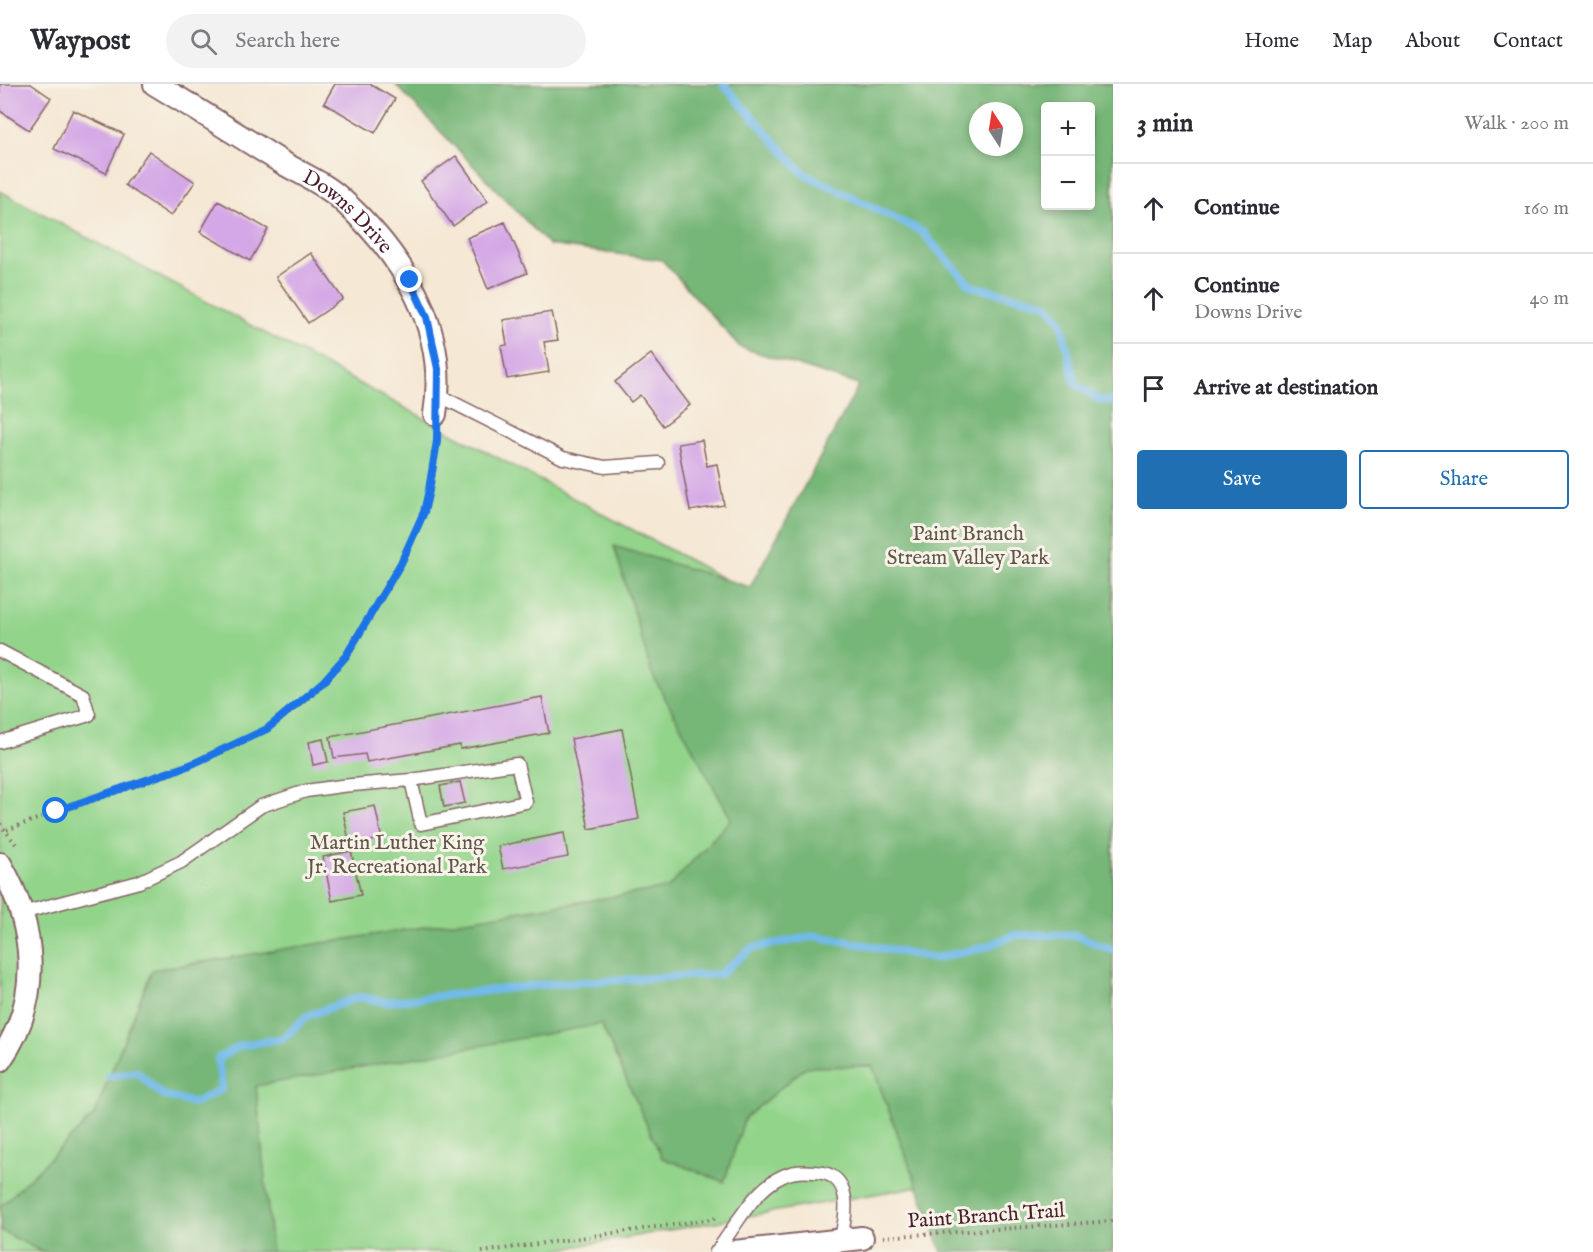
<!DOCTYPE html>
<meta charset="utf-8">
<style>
:root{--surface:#fff;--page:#f2f2f3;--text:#2b2b33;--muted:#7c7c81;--line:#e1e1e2;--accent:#1f6fb2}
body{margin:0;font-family:"IM FELL English",serif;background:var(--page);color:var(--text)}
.controls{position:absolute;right:18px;top:18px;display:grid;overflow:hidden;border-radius:6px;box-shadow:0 3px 9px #0003}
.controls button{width:54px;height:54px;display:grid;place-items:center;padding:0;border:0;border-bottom:2px solid var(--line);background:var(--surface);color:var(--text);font:30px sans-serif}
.compass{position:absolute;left:969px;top:18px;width:54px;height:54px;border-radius:50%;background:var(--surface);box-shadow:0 3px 9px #0003;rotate:348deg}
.stop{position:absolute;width:18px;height:18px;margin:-14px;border:4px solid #1a73e8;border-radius:50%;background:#fff}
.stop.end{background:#1a73e8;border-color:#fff;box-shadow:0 2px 6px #0008}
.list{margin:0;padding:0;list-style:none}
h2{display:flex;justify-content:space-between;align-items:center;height:78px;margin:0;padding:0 24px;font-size:26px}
h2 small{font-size:20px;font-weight:400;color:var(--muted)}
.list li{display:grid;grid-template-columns:39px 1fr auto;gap:18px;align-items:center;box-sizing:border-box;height:90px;padding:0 24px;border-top:2px solid var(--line)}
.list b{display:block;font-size:22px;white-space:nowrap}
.list p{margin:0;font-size:20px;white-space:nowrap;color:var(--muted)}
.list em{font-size:20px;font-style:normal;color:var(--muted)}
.actions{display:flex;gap:12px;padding:18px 24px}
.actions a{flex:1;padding:14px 0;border:2px solid var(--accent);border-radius:6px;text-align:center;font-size:21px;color:var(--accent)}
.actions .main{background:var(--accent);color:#fff}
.icon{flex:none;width:33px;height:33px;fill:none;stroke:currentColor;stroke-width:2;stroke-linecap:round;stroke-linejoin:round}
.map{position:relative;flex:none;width:1113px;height:1168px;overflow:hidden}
header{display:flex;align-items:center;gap:36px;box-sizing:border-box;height:84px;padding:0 30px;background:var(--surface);border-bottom:2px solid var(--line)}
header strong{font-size:28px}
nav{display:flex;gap:33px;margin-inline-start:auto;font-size:21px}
.search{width:420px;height:54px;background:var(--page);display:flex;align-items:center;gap:15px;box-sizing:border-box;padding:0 21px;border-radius:33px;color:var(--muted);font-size:22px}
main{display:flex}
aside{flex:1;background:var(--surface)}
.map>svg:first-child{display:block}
.green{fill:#93d48b;stroke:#6e7a5b;stroke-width:1.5;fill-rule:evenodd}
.forest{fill:#76b677;stroke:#606a51;stroke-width:1.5;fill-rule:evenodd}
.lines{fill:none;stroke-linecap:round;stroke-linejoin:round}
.stream{stroke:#72baea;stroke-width:8}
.building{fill:#d4a8e6}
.lane-casing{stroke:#866566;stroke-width:15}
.street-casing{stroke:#866566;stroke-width:26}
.path{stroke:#866566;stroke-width:4;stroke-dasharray:1.5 4.5;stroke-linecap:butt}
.lane{stroke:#fff;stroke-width:12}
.street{stroke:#fff;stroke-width:22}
.route{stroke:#1a73e8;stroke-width:8}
.labels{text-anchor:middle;stroke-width:6;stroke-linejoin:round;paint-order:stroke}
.street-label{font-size:21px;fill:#4a1f2b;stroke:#f7f3e8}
.park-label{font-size:21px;fill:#605548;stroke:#f7f3e8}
</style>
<header>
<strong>Waypost</strong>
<div class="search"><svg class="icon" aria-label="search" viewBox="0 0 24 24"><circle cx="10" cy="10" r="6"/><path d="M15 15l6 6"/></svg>Search here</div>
<nav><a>Home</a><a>Map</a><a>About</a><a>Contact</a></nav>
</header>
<main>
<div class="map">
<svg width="1113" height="1168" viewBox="0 0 1113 1168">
<rect width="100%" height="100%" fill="#f7f3e8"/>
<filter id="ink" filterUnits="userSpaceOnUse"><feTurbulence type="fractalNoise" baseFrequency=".0167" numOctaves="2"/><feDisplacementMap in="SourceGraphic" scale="12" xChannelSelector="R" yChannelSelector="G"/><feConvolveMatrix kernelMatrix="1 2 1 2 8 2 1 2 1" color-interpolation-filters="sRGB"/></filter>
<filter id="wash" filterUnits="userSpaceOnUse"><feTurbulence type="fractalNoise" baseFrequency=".008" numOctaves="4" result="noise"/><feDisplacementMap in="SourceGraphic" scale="24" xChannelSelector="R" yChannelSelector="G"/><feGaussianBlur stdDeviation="1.35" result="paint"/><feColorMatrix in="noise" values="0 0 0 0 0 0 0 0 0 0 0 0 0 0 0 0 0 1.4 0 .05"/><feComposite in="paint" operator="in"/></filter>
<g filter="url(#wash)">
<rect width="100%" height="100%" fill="#f5e8d4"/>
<path class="green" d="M432,0H1113V1168L938,1099L544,1168H0V107L771,520L888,307L755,182ZM1046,22H1090V122H1046ZM978,27H1014V63H978Z"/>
<path class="forest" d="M395,0H1113V1168H942L872,982L806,983L745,1034L724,1098L662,1074L601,940L256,1002L272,1168H42L0,1146V1123L94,1031L152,886L668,804L731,735L652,590L614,462L750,503L859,301L740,263L662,176L549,161ZM1046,22H1090V122H1046ZM978,27H1014V63H978Z"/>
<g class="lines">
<path class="stream" d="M723,0L803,89L921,147L971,202L1047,220L1061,237L1075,299L1099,316L1113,317
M109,992L137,988L162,1011L194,1019L222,1005L218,975L239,962L284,954L307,932L359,913L386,918L549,900L720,890L752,864L816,852L935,874L982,864L1015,851H1075L1113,866"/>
</g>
<g id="blocks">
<path class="building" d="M0,0H31L51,14L29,46L0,27Z
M335,0H370L395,15L375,49L324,19Z
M73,26L124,50L106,89L54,65Z
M149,67L195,98L171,132L125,101Z
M456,72L488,117L453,142L421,97Z
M218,117L268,145L250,177L200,148Z
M505,138L527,189L488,205L467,154Z
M311,169L343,215L308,239L276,193Z
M552,228L558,256L544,258L549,288L507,295L501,262L507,261L503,236Z
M651,270L690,321L663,342L640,311L631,318L615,298Z
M702,356L707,382L717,380L724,421L690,427L678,360Z
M542,613L549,649L460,665V661L367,678L365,670L334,674L330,653Z
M622,645L639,735L589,745L571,655Z
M323,655L328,678L313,681L309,658Z
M460,698L465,719L444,723L440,702Z
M375,722L382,755L350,761L343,728Z
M564,749L568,773L503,785L498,762Z
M351,767L361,811L332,817L323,773Z"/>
</g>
</g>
<g filter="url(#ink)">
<use href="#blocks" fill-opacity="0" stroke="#866566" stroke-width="1.5"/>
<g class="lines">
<g class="lane-casing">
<path id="lane" d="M438,311L563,374L605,383L658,379
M0,567L83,611L89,631L0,658
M22,829L139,798L181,778L261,722L306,707L341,702L411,696L421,740L526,718L517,680L411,696
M716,1168C735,1144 753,1105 783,1092C792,1087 805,1087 815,1088C854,1089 847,1131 840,1157"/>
</g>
<g class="street-casing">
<g id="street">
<path id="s1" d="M155,0C198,26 240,52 283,79C302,90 325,100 341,115C403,171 449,245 435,330"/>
<path d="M0,780C36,842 43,915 0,976"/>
<path d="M734,1168L862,1154"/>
</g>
</g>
<path class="path" d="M0,740L18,763
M7,746C121,702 271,676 347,572C363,548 377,522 391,497C415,455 439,401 436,351
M883,1153L1113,1137
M482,1168L719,1134"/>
<use href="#lane" class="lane"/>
<use href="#street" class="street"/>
</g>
</g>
<g class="lines" filter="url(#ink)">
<path class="route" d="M56,727L190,681L267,645L324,597L346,572L401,479L424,428L429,406L437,357L438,285L427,233L410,196"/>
</g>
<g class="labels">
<g class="street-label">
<text dy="7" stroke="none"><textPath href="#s1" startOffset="232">Downs Drive</textPath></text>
<text transform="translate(986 1131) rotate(-4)" y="7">Paint Branch Trail</text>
</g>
<g class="park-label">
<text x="968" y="456">Paint Branch<tspan x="968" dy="24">Stream Valley Park</tspan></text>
<text x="397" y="765">Martin Luther King<tspan x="397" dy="24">Jr. Recreational Park</tspan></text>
</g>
</g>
</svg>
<div class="controls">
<button>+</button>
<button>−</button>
</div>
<svg class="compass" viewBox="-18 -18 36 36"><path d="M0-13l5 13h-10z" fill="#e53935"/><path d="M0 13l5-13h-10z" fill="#7c7c81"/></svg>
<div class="stop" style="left:56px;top:727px"></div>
<div class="stop end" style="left:410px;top:196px"></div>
</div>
<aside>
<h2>3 min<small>Walk · 200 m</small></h2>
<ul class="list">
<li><svg class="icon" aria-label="ahead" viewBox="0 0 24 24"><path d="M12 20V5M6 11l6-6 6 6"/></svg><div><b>Continue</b></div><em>160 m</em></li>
<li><svg class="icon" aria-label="ahead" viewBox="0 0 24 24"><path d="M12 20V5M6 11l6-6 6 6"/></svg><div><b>Continue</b><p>Downs Drive</p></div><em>40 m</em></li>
<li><svg class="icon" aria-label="arrive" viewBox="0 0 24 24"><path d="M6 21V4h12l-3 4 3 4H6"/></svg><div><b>Arrive at destination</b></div></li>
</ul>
<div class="actions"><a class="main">Save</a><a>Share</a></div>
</aside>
</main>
